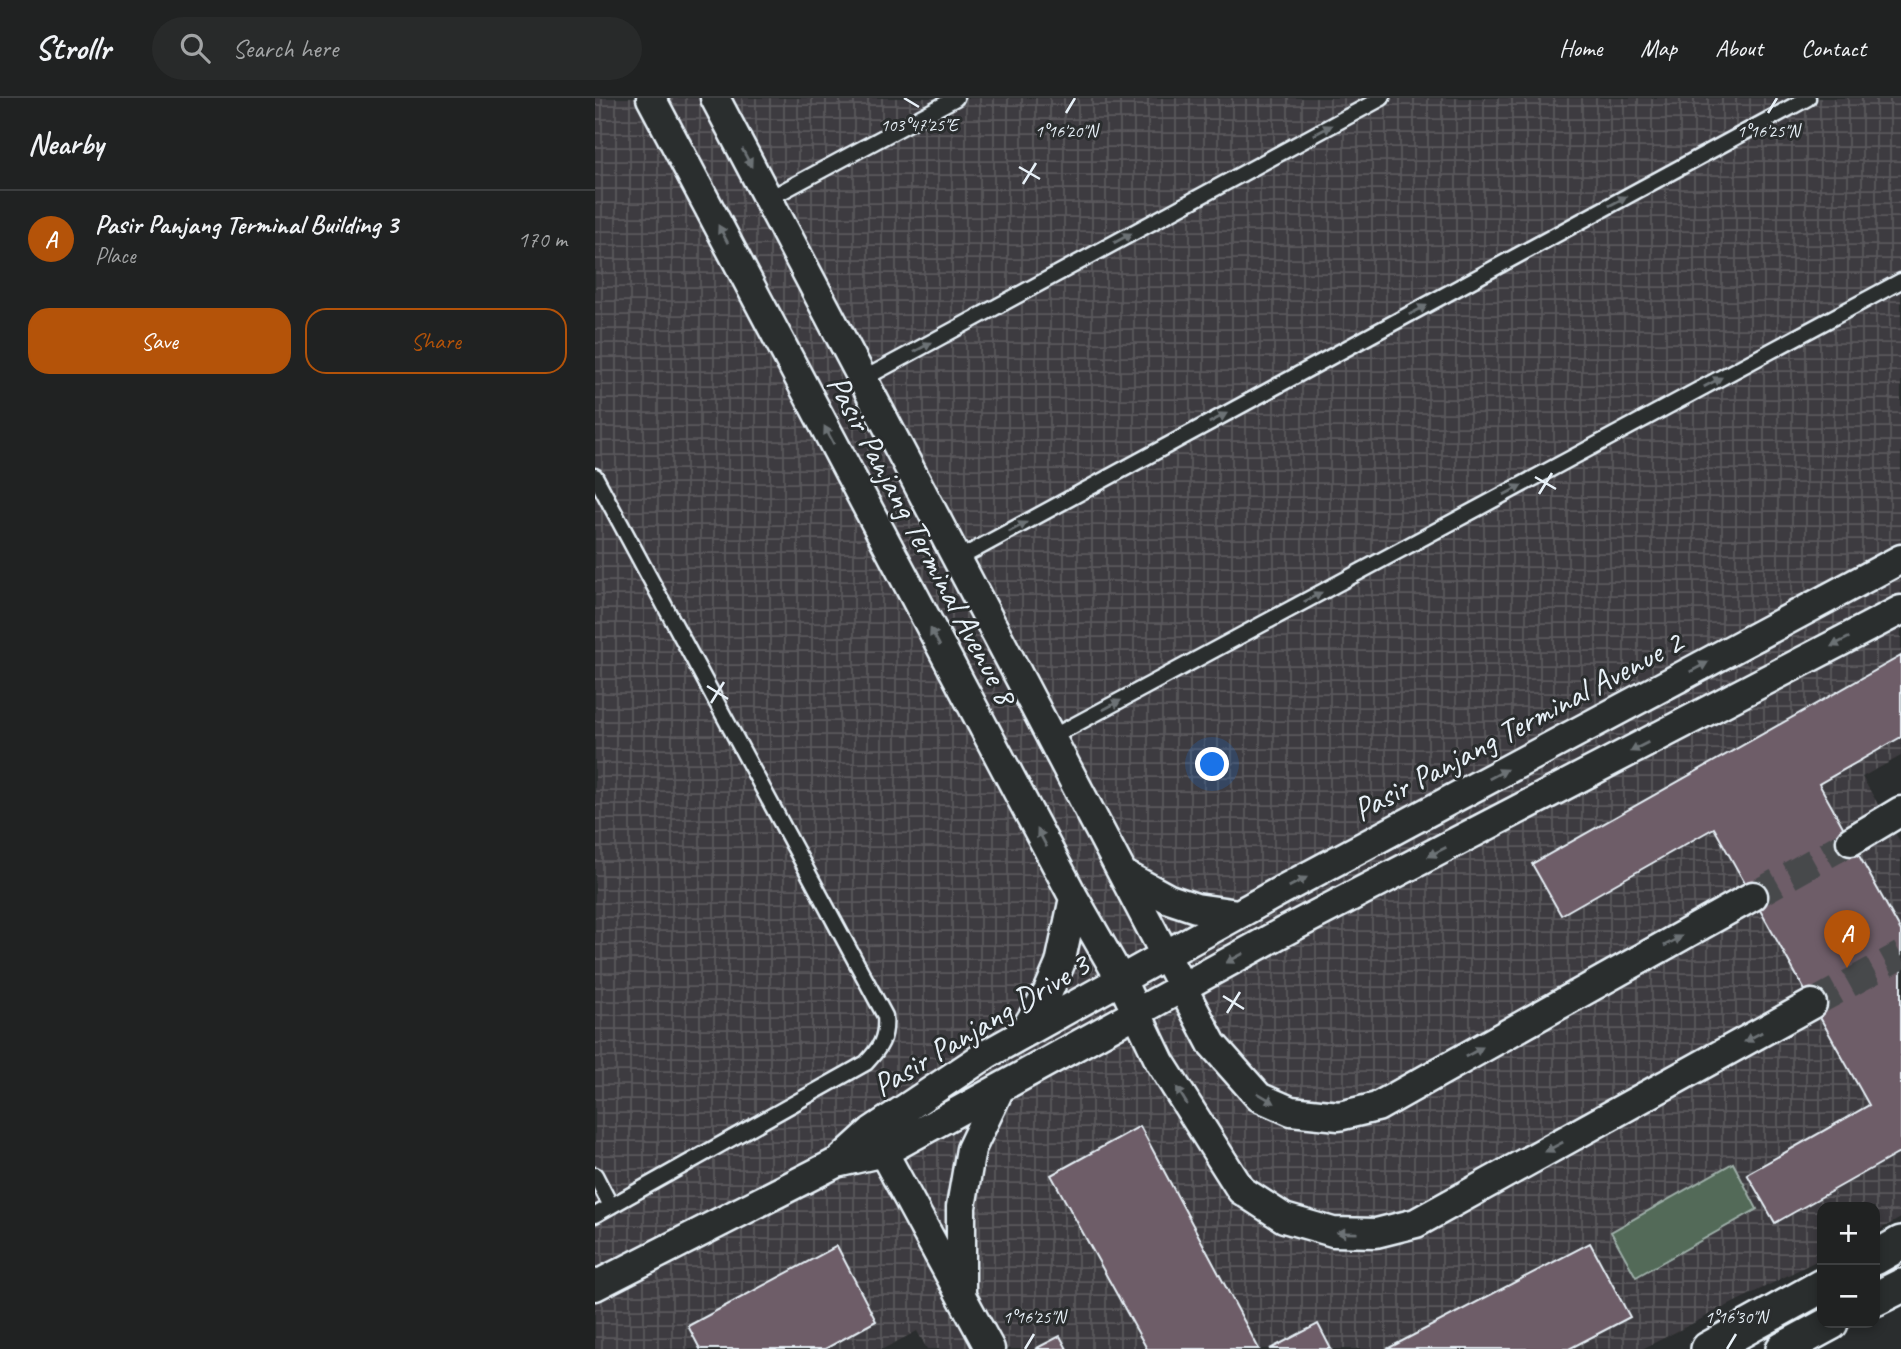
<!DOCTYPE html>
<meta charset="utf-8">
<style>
:root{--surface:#202222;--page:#282a2a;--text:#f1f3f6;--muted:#a2a4a5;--line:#3d3f40;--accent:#b45309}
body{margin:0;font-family:Caveat,sans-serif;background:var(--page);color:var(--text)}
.controls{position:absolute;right:21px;bottom:21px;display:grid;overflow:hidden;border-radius:14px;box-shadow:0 4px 10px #0003}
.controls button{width:63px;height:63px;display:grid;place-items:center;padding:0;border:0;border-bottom:2px solid var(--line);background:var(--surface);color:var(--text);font:35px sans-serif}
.you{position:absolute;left:618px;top:667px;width:24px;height:24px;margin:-18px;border:5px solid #fff;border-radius:50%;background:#1a73e8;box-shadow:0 0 0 10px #1a73e833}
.badge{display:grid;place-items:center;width:46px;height:46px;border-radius:50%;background:var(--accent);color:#fff;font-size:23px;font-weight:700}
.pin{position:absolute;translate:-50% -58px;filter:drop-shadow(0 2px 4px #0008)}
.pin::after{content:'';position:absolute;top:37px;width:24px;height:21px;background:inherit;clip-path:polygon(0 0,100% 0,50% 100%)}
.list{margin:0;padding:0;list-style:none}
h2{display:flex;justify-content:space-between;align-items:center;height:91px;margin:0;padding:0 28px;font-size:30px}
h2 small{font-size:23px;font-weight:400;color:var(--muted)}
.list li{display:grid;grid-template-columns:46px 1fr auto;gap:21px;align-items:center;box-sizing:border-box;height:98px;padding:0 28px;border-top:2px solid var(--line)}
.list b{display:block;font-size:26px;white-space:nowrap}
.list p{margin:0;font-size:23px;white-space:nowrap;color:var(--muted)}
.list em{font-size:23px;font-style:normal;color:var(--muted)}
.actions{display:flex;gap:14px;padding:21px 28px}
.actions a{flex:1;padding:16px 0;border:2px solid var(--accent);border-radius:21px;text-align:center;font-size:24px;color:var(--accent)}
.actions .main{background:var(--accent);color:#fff}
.icon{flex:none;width:38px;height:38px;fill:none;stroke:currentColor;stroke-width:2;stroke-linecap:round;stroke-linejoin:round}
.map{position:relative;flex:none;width:1306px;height:1251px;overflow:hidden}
header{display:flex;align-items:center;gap:42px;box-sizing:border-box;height:98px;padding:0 35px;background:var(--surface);border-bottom:2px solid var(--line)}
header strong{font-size:33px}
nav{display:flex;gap:38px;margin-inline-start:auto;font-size:24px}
.search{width:490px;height:63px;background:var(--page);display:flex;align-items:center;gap:18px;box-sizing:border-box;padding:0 24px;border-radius:38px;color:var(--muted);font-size:26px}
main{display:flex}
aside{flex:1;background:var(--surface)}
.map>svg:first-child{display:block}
.industrial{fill:url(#industrial-grid)}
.garden{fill:#526b58;stroke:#9daea8;stroke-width:2}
.building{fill:#6e5d67;stroke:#e8f1f8;stroke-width:2}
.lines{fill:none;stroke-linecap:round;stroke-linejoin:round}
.minor-tunnel{stroke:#464a4c;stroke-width:28;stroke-dasharray:28 14;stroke-linecap:butt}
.service-casing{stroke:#e8f1f8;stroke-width:19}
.minor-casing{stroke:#e8f1f8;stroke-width:33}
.tertiary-casing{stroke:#e8f1f8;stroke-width:38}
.service{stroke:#2a2d2e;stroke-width:14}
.minor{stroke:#2a2d2e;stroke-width:28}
.tertiary{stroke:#2a2d2e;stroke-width:33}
.oneway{fill:#6c7275}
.ticks{fill:none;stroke:#e8f1f8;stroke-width:2.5}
.labels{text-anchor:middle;stroke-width:6;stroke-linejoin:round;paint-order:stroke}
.street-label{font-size:33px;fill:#e8f1f8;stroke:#2a2d2e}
.ticks-label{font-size:18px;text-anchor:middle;fill:#e8f1f8;stroke:#2a2d2e;stroke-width:6;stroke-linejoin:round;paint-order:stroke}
</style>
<header>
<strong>Strollr</strong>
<div class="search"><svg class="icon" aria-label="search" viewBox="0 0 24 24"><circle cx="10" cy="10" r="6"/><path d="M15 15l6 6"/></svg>Search here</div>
<nav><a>Home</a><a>Map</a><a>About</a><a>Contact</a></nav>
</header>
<main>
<aside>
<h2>Nearby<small></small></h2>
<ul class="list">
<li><span class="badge">A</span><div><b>Pasir Panjang Terminal Building 3</b><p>Place</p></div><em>170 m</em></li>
</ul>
<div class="actions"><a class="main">Save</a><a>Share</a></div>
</aside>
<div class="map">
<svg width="1306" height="1251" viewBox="0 0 1306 1251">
<defs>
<pattern id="industrial-grid" width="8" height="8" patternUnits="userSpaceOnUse" patternTransform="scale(1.75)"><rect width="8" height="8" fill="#3e3b3f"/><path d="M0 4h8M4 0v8" fill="none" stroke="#5a585c"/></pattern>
</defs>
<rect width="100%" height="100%" fill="#2a2d2e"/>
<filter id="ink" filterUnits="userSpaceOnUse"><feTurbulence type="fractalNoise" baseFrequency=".0143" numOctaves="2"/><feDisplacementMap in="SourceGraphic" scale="14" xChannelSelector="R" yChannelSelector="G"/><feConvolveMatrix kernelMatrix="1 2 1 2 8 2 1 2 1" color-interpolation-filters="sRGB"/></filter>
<g filter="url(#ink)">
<path class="industrial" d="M0,0H1306V658L1267,679L1306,745V1120L1280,1134V1109H1227V1160L1047,1251H332L322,1233L288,1251H0Z"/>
<path class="garden" d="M1138,1065L1162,1111L1041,1179L1016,1134Z"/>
<path class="building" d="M1306,558V639L1224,686L1306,833V1054L1180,1125L1152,1076L1274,1007L1119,730L966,817L937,766Z
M545,1028L664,1251H552L456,1077Z
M995,1145L1035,1219L974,1251H792Z
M242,1148L281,1223L230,1251H105L93,1228Z
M723,1226L736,1251H675Z
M465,1238L472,1251H440Z"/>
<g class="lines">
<path class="minor-tunnel" d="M1158,798L1256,743
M1217,906L1306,857"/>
<g class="service-casing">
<path id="service" d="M173,101L361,0
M268,281L787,0
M0,378L290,918C292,940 285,950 271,965L0,1117
M363,461L1213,0
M457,639L1306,183
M0,1077L16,1108"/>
</g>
<g class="minor-casing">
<path id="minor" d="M56,0L479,800L526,882L565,964L646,1092L689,1120L738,1134L781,1135L821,1125L1217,906
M120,0L617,946L664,999L696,1013L744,1018L782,1009L1158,798
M1256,743L1306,713
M530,777L574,801L601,810L643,816
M428,935L453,894L465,866L479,800
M280,1039L395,1251
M243,1064L277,1033L392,956L687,792L1306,461
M0,1188L241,1065L289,1054L686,835L1306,512
M366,1193V1109L376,1051L405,990"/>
</g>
<g class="tertiary-casing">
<path id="tertiary" d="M1280,1160L1306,1145
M1280,1201L1306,1188
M1113,1251L1227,1188
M1188,1251L1236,1225"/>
</g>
<use href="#service" class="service"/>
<use href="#minor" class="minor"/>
<use href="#tertiary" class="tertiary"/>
</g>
<defs><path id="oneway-solid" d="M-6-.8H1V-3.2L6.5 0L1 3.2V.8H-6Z" transform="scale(1.75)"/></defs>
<g class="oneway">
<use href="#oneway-solid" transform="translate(728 32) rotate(-28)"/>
<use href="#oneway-solid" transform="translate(152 60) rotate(62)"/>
<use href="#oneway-solid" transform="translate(1023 103) rotate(-28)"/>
<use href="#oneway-solid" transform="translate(128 136) rotate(-118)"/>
<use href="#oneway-solid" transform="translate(528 140) rotate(-28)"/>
<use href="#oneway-solid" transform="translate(823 212) rotate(-28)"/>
<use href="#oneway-solid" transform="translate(328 249) rotate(-28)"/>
<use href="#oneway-solid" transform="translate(1118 284) rotate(-28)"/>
<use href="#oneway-solid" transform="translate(623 320) rotate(-28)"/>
<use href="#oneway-solid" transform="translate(234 337) rotate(-118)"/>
<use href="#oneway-solid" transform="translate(918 392) rotate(-28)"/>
<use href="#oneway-solid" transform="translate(423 429) rotate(-28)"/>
<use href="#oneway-solid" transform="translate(718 499) rotate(-28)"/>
<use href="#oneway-solid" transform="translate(340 539) rotate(-118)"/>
<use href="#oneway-solid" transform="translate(1245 544) rotate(153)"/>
<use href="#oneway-solid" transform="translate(1104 569) rotate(-28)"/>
<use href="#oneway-solid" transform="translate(517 607) rotate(-28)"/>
<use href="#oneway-solid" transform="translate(1044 649) rotate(153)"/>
<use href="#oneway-solid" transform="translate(903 676) rotate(-28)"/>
<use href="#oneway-solid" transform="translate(447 740) rotate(-118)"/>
<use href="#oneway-solid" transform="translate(842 754) rotate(153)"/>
<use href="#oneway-solid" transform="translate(703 784) rotate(-28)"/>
<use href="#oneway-solid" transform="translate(1078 843) rotate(-29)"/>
<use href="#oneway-solid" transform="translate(640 860) rotate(151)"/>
<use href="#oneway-solid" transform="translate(1158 939) rotate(151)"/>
<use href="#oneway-solid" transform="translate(879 954) rotate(-29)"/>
<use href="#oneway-solid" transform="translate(587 998) rotate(-122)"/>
<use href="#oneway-solid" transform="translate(671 1000) rotate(31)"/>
<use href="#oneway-solid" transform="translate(959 1049) rotate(151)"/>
<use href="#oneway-solid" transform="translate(752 1135) rotate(-179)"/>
</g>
</g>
<path class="ticks" d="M309,0L324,9M471,15L480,0M1173,15L1182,0M424,69L445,81M428,86L441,65M940,379L961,391M944,396L957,375M112,588L133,601M116,605L129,584M628,898L649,911M632,915L645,894M430,1251L439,1236M1132,1251L1141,1236"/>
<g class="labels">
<g class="street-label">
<text transform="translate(328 441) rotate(62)" y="12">Pasir Panjang Terminal Avenue 8</text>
<text transform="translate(922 627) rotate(-28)" y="12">Pasir Panjang Terminal Avenue 2</text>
<text transform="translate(385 926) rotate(-31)" y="12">Pasir Panjang Drive 3</text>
</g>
</g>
<g class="ticks-label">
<text x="324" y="33">103°47'25"E</text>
<text x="471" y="39">1°16'20"N</text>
<text x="1173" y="39">1°16'25"N</text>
<text x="439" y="1225">1°16'25"N</text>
<text x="1141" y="1225">1°16'30"N</text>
</g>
</svg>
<div class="controls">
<button>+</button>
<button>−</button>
</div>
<div class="you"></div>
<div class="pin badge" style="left:1252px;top:870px">A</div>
</div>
</main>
